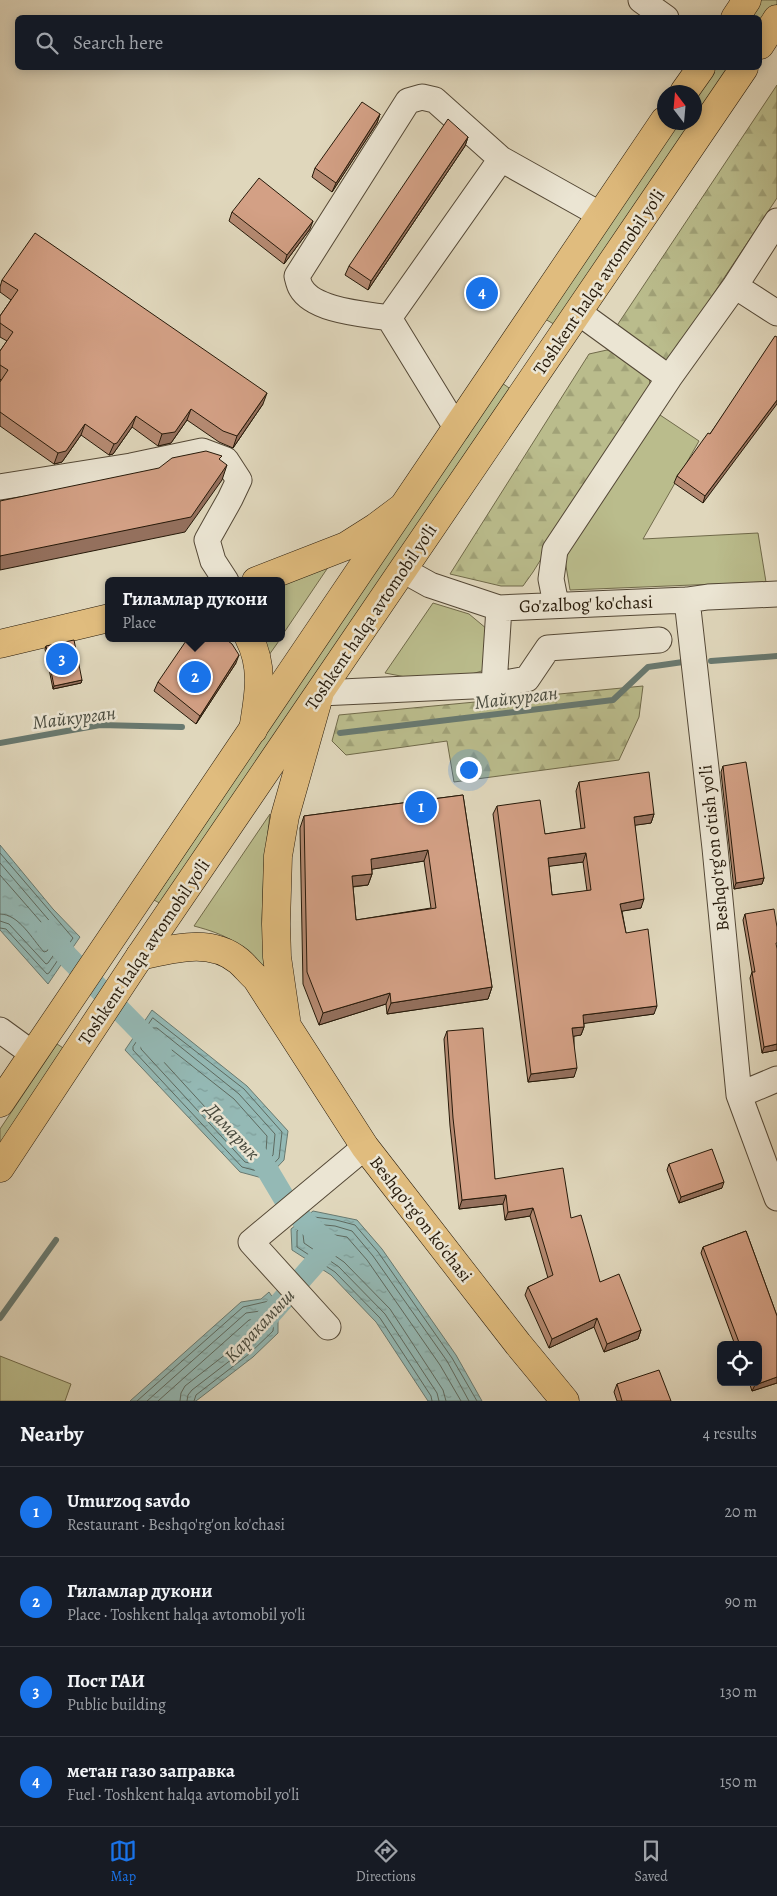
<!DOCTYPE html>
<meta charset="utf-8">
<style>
:root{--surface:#171b24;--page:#242831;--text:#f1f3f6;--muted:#9ea1a6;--line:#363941;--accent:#1a73e8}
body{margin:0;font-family:Alegreya,serif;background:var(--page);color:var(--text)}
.controls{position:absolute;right:15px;bottom:15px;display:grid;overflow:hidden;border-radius:8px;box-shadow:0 2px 12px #0003}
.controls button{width:45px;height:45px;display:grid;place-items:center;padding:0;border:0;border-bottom:1px solid var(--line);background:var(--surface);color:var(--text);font:25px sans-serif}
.compass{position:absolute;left:657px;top:85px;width:45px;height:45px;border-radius:50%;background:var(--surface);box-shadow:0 2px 12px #0003;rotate:344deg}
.you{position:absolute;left:468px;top:769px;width:18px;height:18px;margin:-12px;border:4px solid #fff;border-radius:50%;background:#1a73e8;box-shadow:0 0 0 8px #1a73e833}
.badge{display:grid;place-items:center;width:32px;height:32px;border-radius:50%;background:var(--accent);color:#fff;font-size:16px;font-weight:700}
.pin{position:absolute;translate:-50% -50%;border:2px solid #fff;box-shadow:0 1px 5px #0006}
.popup{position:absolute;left:105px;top:577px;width:180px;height:65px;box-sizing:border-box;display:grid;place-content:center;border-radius:8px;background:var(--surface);filter:drop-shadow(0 1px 4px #0005);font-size:16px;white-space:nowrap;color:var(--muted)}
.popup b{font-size:19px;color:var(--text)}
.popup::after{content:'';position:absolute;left:50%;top:100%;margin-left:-10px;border:10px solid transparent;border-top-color:var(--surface)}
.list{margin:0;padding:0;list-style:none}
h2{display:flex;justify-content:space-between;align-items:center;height:65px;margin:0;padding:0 20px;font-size:21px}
h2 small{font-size:16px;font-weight:400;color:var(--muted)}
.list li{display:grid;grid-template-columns:32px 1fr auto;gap:15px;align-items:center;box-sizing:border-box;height:90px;padding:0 20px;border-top:1px solid var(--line)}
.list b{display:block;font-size:19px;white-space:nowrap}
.list p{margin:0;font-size:16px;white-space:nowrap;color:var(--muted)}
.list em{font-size:16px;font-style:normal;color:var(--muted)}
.icon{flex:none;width:28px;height:28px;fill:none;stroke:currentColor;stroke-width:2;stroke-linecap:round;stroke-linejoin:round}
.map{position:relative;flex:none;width:777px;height:1401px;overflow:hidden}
.search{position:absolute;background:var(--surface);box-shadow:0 2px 12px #0003;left:15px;right:15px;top:15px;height:55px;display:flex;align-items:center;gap:12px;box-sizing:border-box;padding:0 18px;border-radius:8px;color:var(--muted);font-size:19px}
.sheet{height:425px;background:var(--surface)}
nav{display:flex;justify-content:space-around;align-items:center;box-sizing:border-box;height:70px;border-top:1px solid var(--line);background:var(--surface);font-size:14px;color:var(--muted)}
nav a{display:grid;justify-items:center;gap:2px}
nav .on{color:var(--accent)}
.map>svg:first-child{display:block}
.grass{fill:#babc8c;stroke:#706a4a}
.forest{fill:url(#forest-firs);stroke:#706a4a}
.water{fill:url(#water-ripples);stroke:#687970}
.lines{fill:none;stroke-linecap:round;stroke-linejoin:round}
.shore{stroke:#5d695f;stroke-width:1}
.stream{stroke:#687970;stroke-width:6}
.canal{stroke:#94b9b5;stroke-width:22}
.minor-casing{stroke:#544836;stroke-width:27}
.major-casing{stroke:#261909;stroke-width:29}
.highway-casing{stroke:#261909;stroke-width:29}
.minor{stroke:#ebe5d3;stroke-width:25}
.major{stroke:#e0bc7e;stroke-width:28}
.highway{stroke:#e0bc7e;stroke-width:28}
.wall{fill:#b58a72;stroke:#261909;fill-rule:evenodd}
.shaded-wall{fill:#94705d;stroke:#261909}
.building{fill:#d3a085;stroke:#261909;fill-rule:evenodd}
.labels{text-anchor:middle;stroke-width:5;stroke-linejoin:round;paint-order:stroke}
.street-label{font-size:18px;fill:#261909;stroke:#ebe5d3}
.water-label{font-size:19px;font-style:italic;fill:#47493d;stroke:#ebe5d3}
</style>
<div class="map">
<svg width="777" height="1401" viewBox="0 0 777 1401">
<defs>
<pattern id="forest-firs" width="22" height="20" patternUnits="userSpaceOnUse" patternTransform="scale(1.25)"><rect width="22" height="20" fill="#babc8c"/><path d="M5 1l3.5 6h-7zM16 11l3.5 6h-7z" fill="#a0a177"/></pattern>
<pattern id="water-ripples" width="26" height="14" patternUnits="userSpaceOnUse" patternTransform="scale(1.25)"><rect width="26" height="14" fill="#94b9b5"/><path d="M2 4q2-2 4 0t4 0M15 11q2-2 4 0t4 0" fill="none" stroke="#7f9e9a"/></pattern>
</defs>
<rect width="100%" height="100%" fill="#e0d7bc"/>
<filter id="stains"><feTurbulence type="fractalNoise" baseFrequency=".004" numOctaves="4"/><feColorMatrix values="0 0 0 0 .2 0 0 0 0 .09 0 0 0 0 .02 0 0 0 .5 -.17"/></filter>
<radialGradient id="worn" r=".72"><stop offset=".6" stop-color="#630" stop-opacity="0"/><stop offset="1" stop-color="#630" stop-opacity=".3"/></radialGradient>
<path class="grass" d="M760,0H777V4L760,30V18H748Z
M714,68H734L559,327L545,319L677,123L694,122L695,97Z
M502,383L512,390L165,906L154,900Z
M654,411L699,441L643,539L758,533L766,582L570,590L565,560L584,520Z
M333,560L281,637V583Z
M433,603L469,614L487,629L485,670L455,679H416L385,673Z
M262,638H281L269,655Z
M270,814L264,866L262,919L265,968C240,943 228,935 194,926Z
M57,1044L68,1051L0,1152V1129Z
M0,1356L71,1384L65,1401H0Z"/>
<path class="forest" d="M777,85V198L667,364L614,330Z
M607,350L624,357L648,372L650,384L533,572L523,586H501L450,574L589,354Z
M643,686L639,717L619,760L454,782L447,741L346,755L332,741L339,715Z"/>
<path class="water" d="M0,845L53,909L80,937L48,984L0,930Z
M152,1010L247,1086L288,1131L284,1160L266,1179L240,1172L125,1050Z
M313,1211L357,1220L382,1249L456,1355L482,1401H428L376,1322L331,1275L292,1250L291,1229Z
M269,1292L284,1314L278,1320V1333L253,1357L196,1401H130L241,1302L261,1299Z"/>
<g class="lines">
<path class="shore" d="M0,853L73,938L49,973L47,974L6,929L0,928
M0,863L65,939L48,963L46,964L9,924L0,921
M0,875L55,938V940L47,951L44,952C32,939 19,914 0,914
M153,1018L244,1089L282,1132L279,1158L265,1173L242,1167L133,1050V1047Z
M153,1028H157L239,1094L275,1134L273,1155L263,1166L245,1162L141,1049V1046Z
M155,1039H158L234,1099L267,1136L266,1152L261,1157L249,1155L151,1048L150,1046Z
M137,1401L243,1307L269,1301L277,1313L274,1319L273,1331L249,1354L196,1395L194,1401
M147,1401L246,1313L268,1310L269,1313L266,1329L245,1349L192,1390L188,1395L187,1401
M158,1401L249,1320L259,1319V1325L240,1343L185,1386L181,1393L180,1401
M432,1401L431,1396L380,1318L335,1272L297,1247V1231L314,1217L336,1220L355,1225L378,1252L452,1358L477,1401
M439,1401L437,1393L385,1314L339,1267L304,1243L303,1234L315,1224L335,1226L352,1231L373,1256L447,1361L469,1401
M446,1401L443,1390L390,1309L344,1262L312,1240V1237L317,1232L347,1237L367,1260L440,1365L461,1401"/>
<path class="stream" d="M711,661L777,656
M340,733L613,700L648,667L683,662
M0,743L100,725L182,727
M0,1318L56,1240"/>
<path class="canal" d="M48,931L67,956L161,1052
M252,1150L262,1161L290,1208L326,1241
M259,1327L331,1245"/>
<g class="minor-casing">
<path id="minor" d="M641,0L666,18
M735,286L777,313
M578,312L669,378
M389,318C365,314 314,311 301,288C299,285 298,280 297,276L408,101L422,97L435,100L501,159
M457,429L389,318L501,159L601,215
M0,487L131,466L202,451L226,460L239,480L230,499L207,540L213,561L226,581
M403,570L430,585L499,608L687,600L708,597L777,594
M687,600L715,848L739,1095L777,1198
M556,604L551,579L555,550L669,378L735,286L777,221
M494,685L499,608
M320,693L494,685L527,679L548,648L659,640
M0,1030L33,1054
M739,1095L777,1079
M328,1327L251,1242L365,1147"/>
</g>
<g class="major-casing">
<path id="major" d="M256,581L346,546L376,527L400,509
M249,638C265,668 258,699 253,730
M0,644L109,618
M140,956C173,949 210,937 239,961C245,966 250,973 256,978L365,1147L518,1344L565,1401
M286,1019L277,957L276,924L278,856L285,816L319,696"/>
</g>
<g class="highway-casing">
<path id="highway" d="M735,18L747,0
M760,45L777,19
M684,92L701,68
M0,1103L664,121
M0,1168L140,956L744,68"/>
</g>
<use href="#minor" class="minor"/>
<use href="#major" class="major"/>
<use href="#highway" class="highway"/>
</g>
<path class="wall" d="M380,114L377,123L332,192L312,177L315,168Z
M468,137L465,146L368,290L345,275L349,266Z
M232,212L310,229L284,264L229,221Z
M2,280L263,404L233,448L219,442L187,420L171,443L158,446L132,427L113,454L109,455L81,435L62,462L54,464L0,426V382L1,380L0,379V351L7,341L0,337V316L11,300L0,292V287Z
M777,337L703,503L674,483L677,476L710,434Z
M46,646L82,680L81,683L53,689L45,649Z
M236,663L196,724L154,691L158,682Z
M723,766L764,878L762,884L734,889L721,772Z
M579,782L654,814L651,823L635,825L641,908L622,911L626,933L654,1014L584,1023V1027L581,1035L574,1036V1077L528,1082L493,814L497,806L545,834L581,829L576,791ZM583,862L587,891L552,895L549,866Z
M463,795L492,987L488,999L387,1014L386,1004L319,1025L303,984L300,828L304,816ZM424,861L431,908L356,920L353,887L368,885L372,874V869Z
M745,914L777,1050L762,1053L750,978L752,972L743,920Z
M447,1031L495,1179L571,1218L600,1282L641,1330L638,1339L604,1352L594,1327L549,1348L525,1295L528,1287L548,1278L530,1216L505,1220L503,1204L459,1209L450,1126L444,1039Z
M669,1164L722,1188L679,1203L667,1170Z
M746,1231L777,1316V1383L752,1391L749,1382H758V1345H735L701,1253L703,1247Z
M617,1384L671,1401H617L614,1392Z"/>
<path class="shaded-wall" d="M380,114L377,123L332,192L336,183Z
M468,137L465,146L368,290L371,281Z
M313,221L310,229L284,264L287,255Z
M267,393L263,404L233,448L237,436Z
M777,400V404L703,503L705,496Z
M191,409L187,420L171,443L158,446L162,434Z
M136,416L132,427L113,454L109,455L114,444Z
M85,424L81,435L62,462L54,464L58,453Z
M227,465L222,480L185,532L0,570V556Z
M239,655L236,663L196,724L200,716Z
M82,680L81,683L53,689L54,686Z
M654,814L651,823L630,826L634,817Z
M428,850L424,861L367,870L371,859Z
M586,853L583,862L544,867L548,858Z
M372,874L368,885L348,887L352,876Z
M764,878L762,884L734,889L736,883Z
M644,899L641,908L617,912L620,904Z
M492,987L488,999L387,1014L391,1003Z
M390,993L386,1004L319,1025L323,1013Z
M657,1006L654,1014L580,1024L583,1015Z
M584,1027L581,1035L569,1037L572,1028Z
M777,1044V1050L762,1053L764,1047Z
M577,1068L574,1077L528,1082L531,1074Z
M724,1182L722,1188L679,1203L681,1197Z
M506,1195L503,1204L459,1209L462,1200Z
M533,1208L530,1216L505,1220L508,1212Z
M597,1318L594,1327L549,1348L552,1339Z
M641,1330L638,1339L604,1352L607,1344Z
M777,1377V1383L752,1391L755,1385Z"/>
<path class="building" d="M362,102L380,114L336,183L315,168Z
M448,119L468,137L371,281L349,266Z
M259,178L313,221L287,255L232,212Z
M35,233L267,393L237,436L223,431L191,409L175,432L162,434L136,416L117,443L114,444L85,424L66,451L58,453L0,412V382L8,370L0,365V351L13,332L0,323V316L18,290L2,280Z
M775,336L777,337V400L705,496L677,476L708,433L710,434Z
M206,451L222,456L219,459L227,465L191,517L0,556V501L159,468L172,458Z
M188,638H224L232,644L239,655L200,716L158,682Z
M74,640L82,680L54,686L46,646Z
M746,762L764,878L736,883L723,766Z
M649,772L654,814L634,817L644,899L620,904L626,933L648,929L657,1006L583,1015L584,1027L572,1028L577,1068L531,1074L497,806L540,800L545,834L585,828L579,782ZM586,853L591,890L552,895L548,858Z
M463,795L492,987L391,1003L390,993L323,1013L307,972L304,816ZM428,850L436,908L356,920L352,876L372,874L371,859Z
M774,909L777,927V943H776L777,949V1044L764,1047L752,972H755L745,914Z
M483,1028L495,1179L563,1168L571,1218L581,1215L600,1282L619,1274L641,1330L607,1344L597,1318L552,1339L528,1287L553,1275L533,1208L508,1212L506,1195L462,1200L453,1118L447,1031Z
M712,1149L724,1182L681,1197L669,1164Z
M746,1231L777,1316V1377L755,1385L753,1382H758V1345H740L703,1247Z
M659,1370L671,1401H622L617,1384Z"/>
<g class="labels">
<g class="street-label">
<text transform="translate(599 282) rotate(-56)" y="6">Toshkent halqa avtomobil yo'li</text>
<text transform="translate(586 604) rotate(-2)" y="6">Go'zalbog' ko'chasi</text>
<text transform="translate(371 617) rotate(-56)" y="6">Toshkent halqa avtomobil yo'li</text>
<text transform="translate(714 848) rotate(-96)" y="6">Beshqo'rg'on o'tish yo'li</text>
<text transform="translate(144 952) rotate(-56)" y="6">Toshkent halqa avtomobil yo'li</text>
<text transform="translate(421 1219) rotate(52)" y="6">Beshqo'rg'on ko'chasi</text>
</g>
<g class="water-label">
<text transform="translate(516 697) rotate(-7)" y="7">Майкурган</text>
<text transform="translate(74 717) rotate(-7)" y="7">Майкурган</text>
<text transform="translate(233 1131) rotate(47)" y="7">Дамарык</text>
<text transform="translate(259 1325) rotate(-47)" y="7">Каракамыш</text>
</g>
</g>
<rect width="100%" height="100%" filter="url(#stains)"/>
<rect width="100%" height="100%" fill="url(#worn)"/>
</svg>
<div class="controls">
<button><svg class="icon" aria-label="locate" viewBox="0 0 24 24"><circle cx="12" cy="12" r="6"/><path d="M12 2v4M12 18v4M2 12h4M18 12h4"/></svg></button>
</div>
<svg class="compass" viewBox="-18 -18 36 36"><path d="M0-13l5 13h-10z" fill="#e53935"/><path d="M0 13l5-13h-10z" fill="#9ea1a6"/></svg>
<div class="you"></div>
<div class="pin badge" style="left:421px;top:807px">1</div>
<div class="pin badge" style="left:195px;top:677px">2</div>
<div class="popup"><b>Гиламлар дукони</b>Place</div>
<div class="pin badge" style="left:62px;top:659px">3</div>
<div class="pin badge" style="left:482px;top:293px">4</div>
<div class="search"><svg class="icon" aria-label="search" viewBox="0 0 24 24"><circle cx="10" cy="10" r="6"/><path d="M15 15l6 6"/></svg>Search here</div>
</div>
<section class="sheet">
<h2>Nearby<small>4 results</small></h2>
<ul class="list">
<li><span class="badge">1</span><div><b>Umurzoq savdo</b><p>Restaurant · Beshqo'rg'on ko'chasi</p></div><em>20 m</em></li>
<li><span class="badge">2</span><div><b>Гиламлар дукони</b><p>Place · Toshkent halqa avtomobil yo'li</p></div><em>90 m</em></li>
<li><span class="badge">3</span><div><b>Пост ГАИ</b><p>Public building</p></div><em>130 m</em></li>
<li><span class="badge">4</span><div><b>метан газо заправка</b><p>Fuel · Toshkent halqa avtomobil yo'li</p></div><em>150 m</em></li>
</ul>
</section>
<nav>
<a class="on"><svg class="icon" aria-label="map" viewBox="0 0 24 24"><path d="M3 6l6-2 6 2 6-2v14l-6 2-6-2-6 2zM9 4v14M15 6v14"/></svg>Map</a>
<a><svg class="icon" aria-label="directions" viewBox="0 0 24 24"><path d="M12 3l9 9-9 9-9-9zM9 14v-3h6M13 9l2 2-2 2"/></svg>Directions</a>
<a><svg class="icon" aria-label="saved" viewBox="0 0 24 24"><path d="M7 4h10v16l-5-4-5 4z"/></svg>Saved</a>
</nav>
